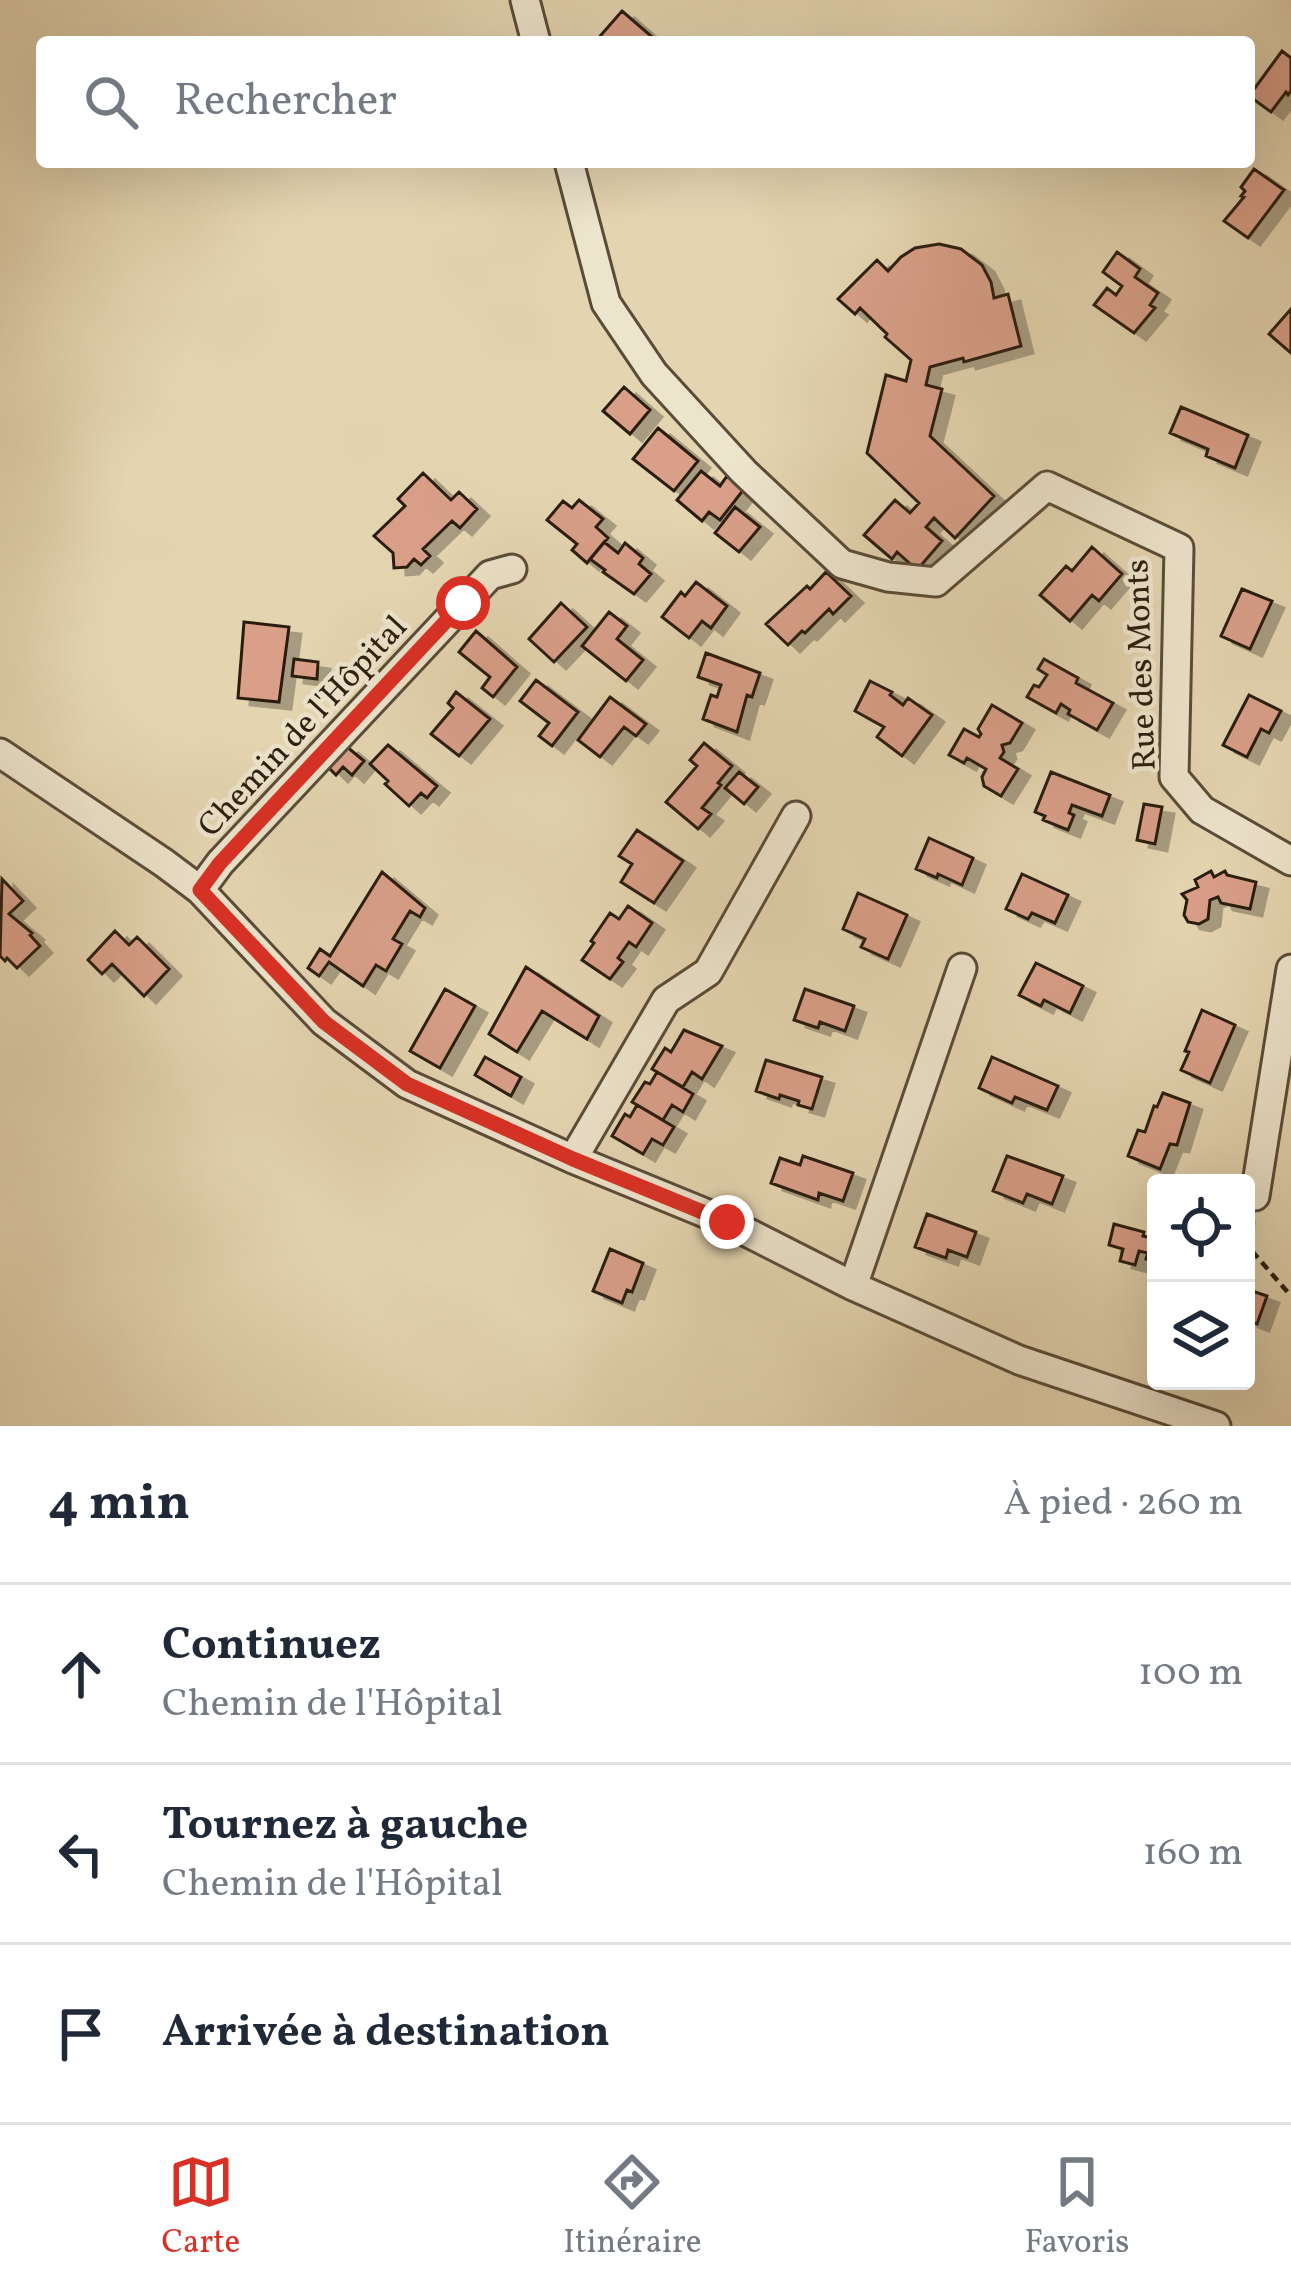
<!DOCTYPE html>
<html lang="fr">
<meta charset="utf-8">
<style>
:root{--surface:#fff;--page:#f2f2f3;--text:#1f2937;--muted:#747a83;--line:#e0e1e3;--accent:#d93025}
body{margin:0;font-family:Vollkorn,serif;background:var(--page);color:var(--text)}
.controls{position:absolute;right:36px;bottom:36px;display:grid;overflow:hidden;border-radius:12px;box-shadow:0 12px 48px #0002}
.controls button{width:108px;height:108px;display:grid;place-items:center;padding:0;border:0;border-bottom:3px solid var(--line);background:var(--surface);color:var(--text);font:60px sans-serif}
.stop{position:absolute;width:36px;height:36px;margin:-27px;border:9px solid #d93025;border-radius:50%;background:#fff}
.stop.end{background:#d93025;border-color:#fff;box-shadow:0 3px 12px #0008}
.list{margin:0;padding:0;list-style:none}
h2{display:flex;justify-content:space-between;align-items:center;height:156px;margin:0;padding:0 48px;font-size:51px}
h2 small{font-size:39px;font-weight:400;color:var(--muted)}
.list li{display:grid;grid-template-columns:78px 1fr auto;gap:36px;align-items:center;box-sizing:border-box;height:180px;padding:0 48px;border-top:3px solid var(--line)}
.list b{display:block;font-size:45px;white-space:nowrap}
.list p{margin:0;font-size:39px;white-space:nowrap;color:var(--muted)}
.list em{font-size:39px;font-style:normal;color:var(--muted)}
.icon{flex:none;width:66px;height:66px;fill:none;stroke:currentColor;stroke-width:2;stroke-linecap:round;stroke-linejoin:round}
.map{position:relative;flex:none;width:1291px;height:1426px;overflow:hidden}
.search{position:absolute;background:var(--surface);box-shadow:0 12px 48px #0002;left:36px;right:36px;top:36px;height:132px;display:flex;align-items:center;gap:30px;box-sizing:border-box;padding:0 42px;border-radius:12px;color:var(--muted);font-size:45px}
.sheet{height:696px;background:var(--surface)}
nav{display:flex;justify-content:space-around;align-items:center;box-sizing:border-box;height:168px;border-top:3px solid var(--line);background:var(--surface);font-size:33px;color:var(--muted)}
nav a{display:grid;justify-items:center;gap:6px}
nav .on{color:var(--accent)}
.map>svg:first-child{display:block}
.building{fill:#d99f89;stroke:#2c1f0f;stroke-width:3;filter:url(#shadow)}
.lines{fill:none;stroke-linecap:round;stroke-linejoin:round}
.minor-casing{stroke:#5a4c38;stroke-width:33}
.path{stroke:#2c1f0f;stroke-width:4.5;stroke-dasharray:9 6;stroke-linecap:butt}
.minor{stroke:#ede4cc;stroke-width:27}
.route{stroke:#d93025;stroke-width:15}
.labels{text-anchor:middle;stroke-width:9;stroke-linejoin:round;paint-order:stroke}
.street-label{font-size:33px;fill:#2c1f0f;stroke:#ede4cc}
</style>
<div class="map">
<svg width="1291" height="1426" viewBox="0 0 1291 1426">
<defs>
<filter id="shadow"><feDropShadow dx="12" dy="7" stdDeviation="0" flood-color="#0004"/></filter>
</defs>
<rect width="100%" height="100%" fill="#e4d5b1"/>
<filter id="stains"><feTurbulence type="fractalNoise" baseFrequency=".00167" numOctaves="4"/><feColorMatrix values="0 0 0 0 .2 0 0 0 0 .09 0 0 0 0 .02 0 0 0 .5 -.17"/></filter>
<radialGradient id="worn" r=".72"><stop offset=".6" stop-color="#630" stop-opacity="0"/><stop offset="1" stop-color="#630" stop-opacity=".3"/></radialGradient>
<path class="building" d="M622,11L658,42H595Z
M1282,51L1291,58V91L1288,95L1286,92L1271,112L1249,96Z
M1254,169L1284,190L1248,238L1224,221L1244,197L1241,196L1245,191L1241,187Z
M939,244L961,249L982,265L991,282L994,298L1008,294L1021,346L964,362L963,358L930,367L926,385L942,389L930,436L994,496L955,538L934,518L926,527L942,541L917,570L897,552L892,559L864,535L895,500L910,513L919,503L867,453L886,375L906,381L911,360L885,337L887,334L860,308L855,314L838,299L877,260L888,271L901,257L915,248Z
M1117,252L1140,269L1135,277L1158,293L1150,305L1155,308L1134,333L1094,305L1107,288L1116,295L1122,286L1103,272Z
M1291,309V353L1269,334Z
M624,387L650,410L630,434L603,411Z
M1181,407L1248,435L1235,468L1206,456L1208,449L1170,433Z
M658,428L698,461L674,491L633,459Z
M701,471L720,486L727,476L744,489L720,520L709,512L702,521L677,500Z
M423,473L451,500L459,492L477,509L460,528L452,521L423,549L430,556L421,565L414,559L407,567L394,568L393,553L374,536L405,506L398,499Z
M579,500L603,519L596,527L608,538L587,563L572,550L577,544L547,520L563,501L572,508Z
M735,507L760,527L739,552L715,533Z
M604,542L618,553L625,543L643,558L639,564L651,574L634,594L603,572L605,570L590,559Z
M1092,547L1122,574L1099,601L1092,595L1070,621L1040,595L1066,566L1072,571Z
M826,572L851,596L833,614L829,609L805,633L802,631L788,645L766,624L807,586L810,589Z
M696,582L727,606L711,628L702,621L689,638L662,617L681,592L685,596Z
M1242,589L1272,601L1250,649L1221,636Z
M561,603L587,627L554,662L529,639Z
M609,612L627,626L617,639L643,660L626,681L582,646Z
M244,622L289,627L279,702L238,698Z
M476,631L517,667L493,697L482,688L490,677L459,652Z
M706,653L760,673L752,697L747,695L737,732L703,719L711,695L717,697L721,685L698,677Z
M294,659L318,662L317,679L292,676Z
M1044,659L1078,678L1076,683L1113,703L1097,730L1068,714L1070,710L1061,704L1056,713L1027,697L1034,685L1039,687L1047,675L1038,669Z
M536,680L578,712L552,746L539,736L549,723L520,701Z
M870,681L892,692L890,695L903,705L908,698L932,715L902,756L877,737L884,727L855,711Z
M456,692L490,719L459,756L431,734L453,708L448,703Z
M1249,695L1281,711L1269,733L1261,729L1247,757L1223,745Z
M610,697L646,724L636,736L624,727L600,757L578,740Z
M992,705L1022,723L1010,743L1002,745L1004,752L1000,758L1018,769L1001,796L984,786L982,777L986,769L967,758L964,763L949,755L964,729L979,737L981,734L978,729Z
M704,743L732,766L718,783L721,785L702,808L711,814L698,829L666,802L697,766L690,760Z
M388,745L437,786L427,798L421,793L409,806L385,784L388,781L370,764Z
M346,746L364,761L352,775L343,767L336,775L327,766Z
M739,772L758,787L744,804L725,788Z
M1051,772L1110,795L1102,816L1072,805L1069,813L1074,815L1068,830L1043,820L1045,816L1035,812Z
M1144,804L1162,807L1155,844L1137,840Z
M637,830L683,861L654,903L621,882L632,864L619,856Z
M929,838L973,858L962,885L938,874L937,878L916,869Z
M1211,871L1214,877L1225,871L1227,875L1256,882L1250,909L1221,903L1218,897L1210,900L1208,919L1199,924L1188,922L1184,915L1187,900L1182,894L1198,887L1195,880Z
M382,872L425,908L420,917L410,911L393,939L402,944L386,971L376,965L363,986L329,962L319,976L308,968L320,949L330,956Z
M1022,874L1068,895L1055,923L1032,913L1028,919L1006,909Z
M2,879L23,901L9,914L32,933L30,935L40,946L17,968L7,958L5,961L0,956Z
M858,893L907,915L888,959L861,947L865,939L843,929Z
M628,906L652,923L636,947L629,942L618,958L623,962L610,979L582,960L594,943L591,941L610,913L619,919Z
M115,931L129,945L137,937L169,969L144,996L112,964L102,974L88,960Z
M1036,963L1083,986L1070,1013L1044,1000L1041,1006L1019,995Z
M526,967L599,1016L587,1039L542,1011L517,1052L489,1034Z
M445,989L475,1006L440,1068L410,1051Z
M805,989L854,1006L845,1031L820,1022L818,1028L794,1020Z
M1202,1010L1235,1025L1210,1083L1181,1070L1189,1052L1185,1051Z
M684,1030L722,1046L702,1079L692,1072L683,1087L652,1069L665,1048L671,1052Z
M485,1057L521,1077L511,1096L475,1075Z
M992,1057L1058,1086L1047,1110L1015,1097L1012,1103L979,1088Z
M766,1060L822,1077L812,1109L798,1105L799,1101L780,1095L779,1099L756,1091Z
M657,1072L693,1094L683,1112L672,1105L663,1120L632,1102L645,1082L650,1084Z
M1163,1093L1190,1103L1177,1145L1170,1144L1160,1169L1128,1156L1138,1130L1145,1132L1154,1106L1157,1107Z
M637,1105L674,1127L663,1145L652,1139L643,1154L612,1136L625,1114L630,1117Z
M803,1156L853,1173L843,1201L819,1193L818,1200L771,1183L780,1158L800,1165Z
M1007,1156L1063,1176L1052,1204L1027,1194L1023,1203L993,1191Z
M927,1214L976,1232L967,1257L948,1250L946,1258L915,1247Z
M1114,1224L1144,1232L1143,1236L1152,1238L1153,1230H1156V1262L1146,1259L1148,1253L1139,1251L1135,1265L1120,1261L1123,1249L1109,1245Z
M610,1249L643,1263L632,1292L627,1290L622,1303L593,1291Z
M1246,1289L1267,1296L1257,1324L1246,1320Z"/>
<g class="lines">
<g class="minor-casing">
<path id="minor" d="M525,0L536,42
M569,162L606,303L654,374L744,472L842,564L888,577L936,582L1047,486L1179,548L1174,777L1202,810L1291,861
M0,753L164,863L200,890L324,1022L407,1084L573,1159L727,1222L853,1286L1019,1360L1216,1426
M200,890L220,863L490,575L512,569
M573,1159L666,1000L708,972L796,816
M1255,1196L1291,969
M853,1286L962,968"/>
</g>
<path class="path" d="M1253,1221L1252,1251L1291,1296"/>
<use href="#minor" class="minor"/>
</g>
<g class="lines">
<path class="route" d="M463,603L220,863L200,890L324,1022L407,1084L573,1159L727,1222"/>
</g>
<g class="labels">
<g class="street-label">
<text transform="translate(1139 665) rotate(-92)" y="12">Rue des Monts</text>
<text transform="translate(301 725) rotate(-47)" y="12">Chemin de l'Hôpital</text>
</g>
</g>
<rect width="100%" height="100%" filter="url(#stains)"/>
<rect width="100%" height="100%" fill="url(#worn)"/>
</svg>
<div class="controls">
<button><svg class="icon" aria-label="locate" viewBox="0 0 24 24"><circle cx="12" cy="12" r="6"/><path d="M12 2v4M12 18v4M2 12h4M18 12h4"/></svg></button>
<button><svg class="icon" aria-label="layers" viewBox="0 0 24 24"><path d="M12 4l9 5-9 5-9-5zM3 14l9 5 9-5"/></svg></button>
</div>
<div class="stop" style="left:463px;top:603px"></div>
<div class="stop end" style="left:727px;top:1222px"></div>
<div class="search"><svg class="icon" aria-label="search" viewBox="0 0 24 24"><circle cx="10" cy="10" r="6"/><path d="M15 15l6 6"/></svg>Rechercher</div>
</div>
<section class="sheet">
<h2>4 min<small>À pied · 260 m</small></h2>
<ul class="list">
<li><svg class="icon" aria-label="ahead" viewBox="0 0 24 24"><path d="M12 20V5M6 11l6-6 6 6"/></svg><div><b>Continuez</b><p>Chemin de l'Hôpital</p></div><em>100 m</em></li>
<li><svg class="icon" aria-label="left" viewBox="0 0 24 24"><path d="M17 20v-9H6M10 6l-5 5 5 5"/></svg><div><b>Tournez à gauche</b><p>Chemin de l'Hôpital</p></div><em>160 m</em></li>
<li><svg class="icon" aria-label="arrive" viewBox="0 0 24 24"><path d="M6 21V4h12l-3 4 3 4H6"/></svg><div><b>Arrivée à destination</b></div></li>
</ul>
</section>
<nav>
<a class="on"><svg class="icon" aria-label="map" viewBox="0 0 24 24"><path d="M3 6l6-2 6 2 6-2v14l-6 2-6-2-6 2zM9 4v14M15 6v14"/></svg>Carte</a>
<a><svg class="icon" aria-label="directions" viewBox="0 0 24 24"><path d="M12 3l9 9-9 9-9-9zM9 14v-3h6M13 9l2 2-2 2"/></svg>Itinéraire</a>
<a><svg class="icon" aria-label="saved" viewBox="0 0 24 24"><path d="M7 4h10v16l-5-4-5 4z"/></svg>Favoris</a>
</nav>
